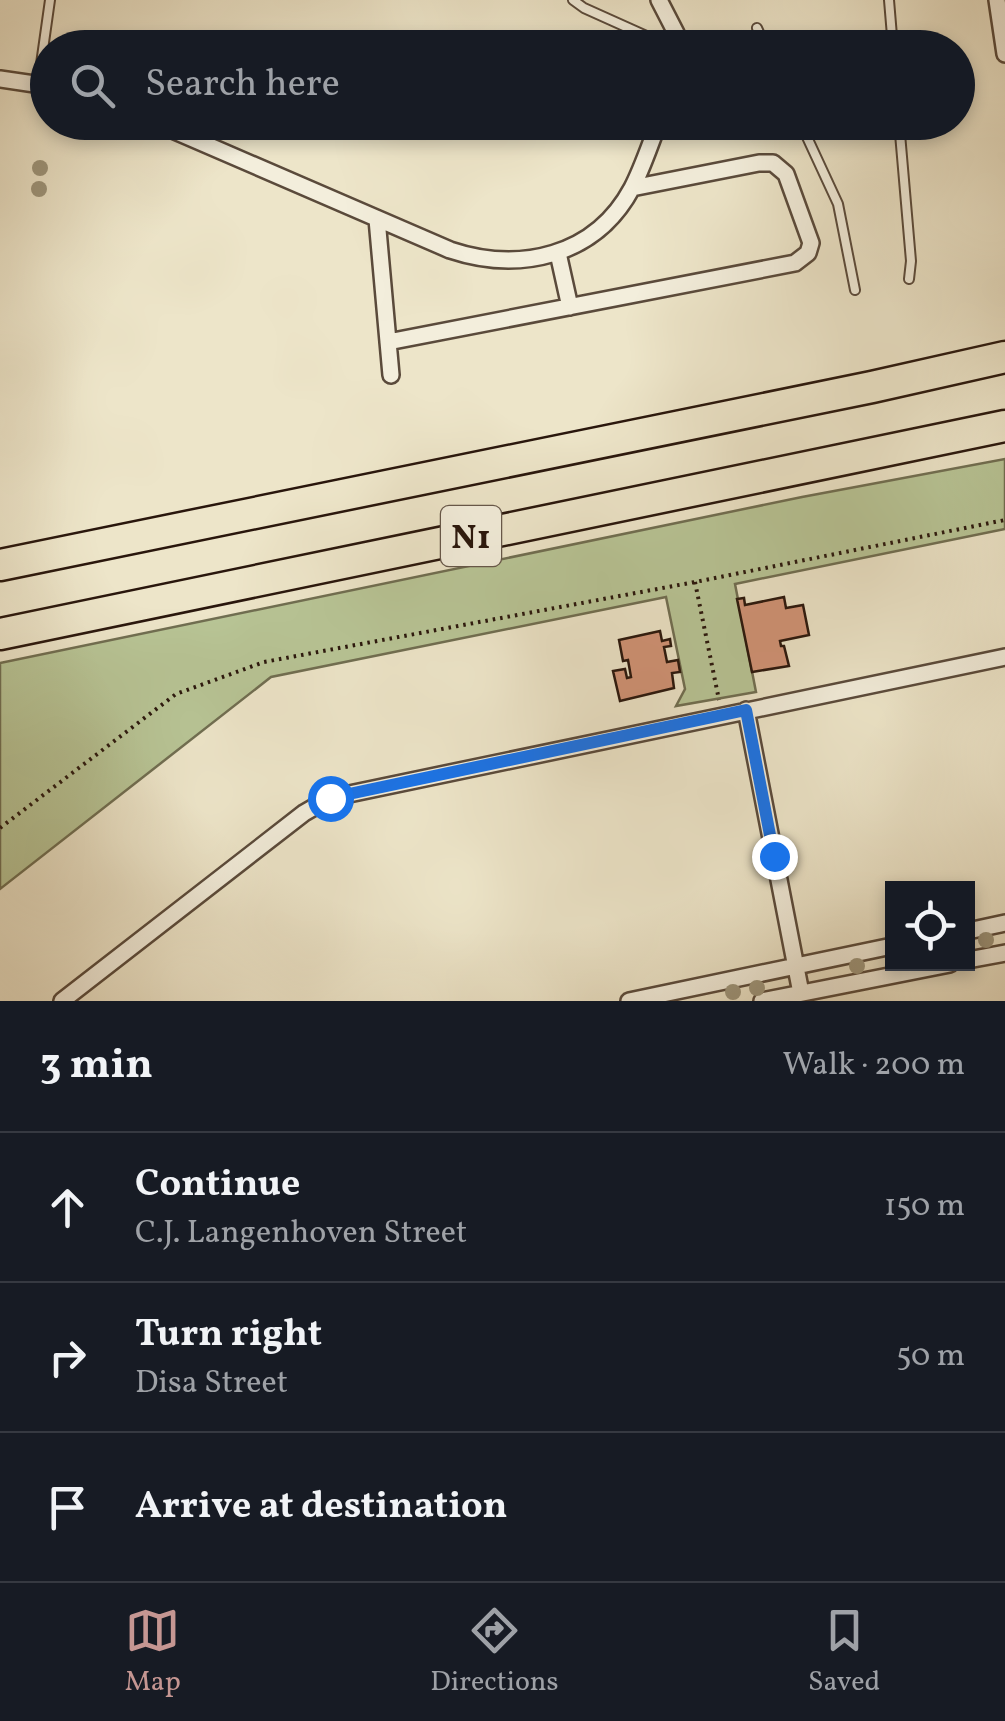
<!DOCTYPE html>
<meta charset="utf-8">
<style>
:root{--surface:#171b24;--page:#242831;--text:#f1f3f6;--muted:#9ea1a6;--line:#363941;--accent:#c59692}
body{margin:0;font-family:Vollkorn,serif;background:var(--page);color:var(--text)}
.controls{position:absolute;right:30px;bottom:30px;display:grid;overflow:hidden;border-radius:0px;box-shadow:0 5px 15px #0003}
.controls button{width:90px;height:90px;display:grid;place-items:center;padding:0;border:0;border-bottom:2px solid var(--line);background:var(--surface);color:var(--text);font:50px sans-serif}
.stop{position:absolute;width:30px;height:30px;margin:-22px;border:8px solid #1a73e8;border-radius:50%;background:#fff}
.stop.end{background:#1a73e8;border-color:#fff;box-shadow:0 2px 10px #0008}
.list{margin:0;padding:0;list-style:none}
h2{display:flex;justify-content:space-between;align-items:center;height:130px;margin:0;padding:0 40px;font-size:42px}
h2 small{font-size:32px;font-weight:400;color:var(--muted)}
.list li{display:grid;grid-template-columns:65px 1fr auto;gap:30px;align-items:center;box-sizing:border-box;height:150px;padding:0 40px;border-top:2px solid var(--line)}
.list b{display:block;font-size:38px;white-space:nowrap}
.list p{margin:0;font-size:32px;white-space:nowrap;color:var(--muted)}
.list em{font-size:32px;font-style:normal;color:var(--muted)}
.icon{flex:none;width:55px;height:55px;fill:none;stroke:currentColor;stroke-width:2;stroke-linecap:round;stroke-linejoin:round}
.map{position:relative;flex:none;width:1005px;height:1001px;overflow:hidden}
.search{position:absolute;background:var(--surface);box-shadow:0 5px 15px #0003;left:30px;right:30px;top:30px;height:110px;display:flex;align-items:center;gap:25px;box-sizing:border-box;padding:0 35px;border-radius:55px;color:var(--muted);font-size:38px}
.sheet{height:580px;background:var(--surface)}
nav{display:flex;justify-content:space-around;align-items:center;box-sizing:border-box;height:140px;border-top:2px solid var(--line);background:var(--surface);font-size:28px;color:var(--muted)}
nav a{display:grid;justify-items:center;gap:5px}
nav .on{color:var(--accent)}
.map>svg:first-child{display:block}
.green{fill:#b8c596;stroke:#706e51;stroke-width:2.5}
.building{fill:#d19376;stroke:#29160c;stroke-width:2.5}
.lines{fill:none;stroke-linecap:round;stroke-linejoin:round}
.lane-casing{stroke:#5a4a3b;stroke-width:12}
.street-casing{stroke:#5a4a3b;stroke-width:20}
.highway-casing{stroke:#29160c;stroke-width:35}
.path{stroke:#29160c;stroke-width:4;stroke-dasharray:2.5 5;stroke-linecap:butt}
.lane{stroke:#f3eedc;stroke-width:8}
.street{stroke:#f3eedc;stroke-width:15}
.highway{stroke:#ede5c9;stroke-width:30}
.tree{fill:#9d957b}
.route{stroke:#1a73e8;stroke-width:12}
.labels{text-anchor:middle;stroke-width:10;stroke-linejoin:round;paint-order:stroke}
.shield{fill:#f3eedc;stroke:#66574a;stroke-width:2.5}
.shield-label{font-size:35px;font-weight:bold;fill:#29160c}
</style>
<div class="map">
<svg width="1005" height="1001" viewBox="0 0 1005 1001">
<rect width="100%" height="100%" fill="#ede5c9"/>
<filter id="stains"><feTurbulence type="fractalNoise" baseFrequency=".002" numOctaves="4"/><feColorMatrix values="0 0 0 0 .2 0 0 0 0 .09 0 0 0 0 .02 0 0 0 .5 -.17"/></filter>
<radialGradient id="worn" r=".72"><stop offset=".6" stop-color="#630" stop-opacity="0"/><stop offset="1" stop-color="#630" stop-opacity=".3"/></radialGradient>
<path class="green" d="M1005,459V529L735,584L756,692L676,706L685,689L666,597L271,677L0,889V663L802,497Z"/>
<path class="building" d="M784,597L786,608L803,605L809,635L780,641L781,646H784L789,666L752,672L737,599L744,598L745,605Z
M660,631L662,641L670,639L671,646L664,647L667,662L678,660L680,672L672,673L674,688L620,701L613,671L625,669L627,678L631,677L628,660L623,661L619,640Z"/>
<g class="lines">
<g class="lane-casing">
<path id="lane" d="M573,0L584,8L673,48
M889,0L893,48
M757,28L766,48
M38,85L50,0
M800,122L838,204L855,290
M899,122L911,261L909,279"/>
</g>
<g class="street-casing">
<path id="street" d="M659,0L676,33L679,48
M997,0L1005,54
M0,79L48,86
M154,122L450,250C519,273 595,257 632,188C643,167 650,144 659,122
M377,219L391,375
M558,253L570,307
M388,342L795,263L808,253L811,243L786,174L773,163H759L632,188
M746,710L801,993
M968,931L1005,923
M968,960L1005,953
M62,1001L304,813L330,798L1005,657
M629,1001L892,946
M762,1001L950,964"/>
</g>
<g class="highway-casing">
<path id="highway" d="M0,565L872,387L1005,357
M0,634L1005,426"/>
</g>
<path class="path" d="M695,582L719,700
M0,828L176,694L264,662L695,582L1005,520"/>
<use href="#lane" class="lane"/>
<use href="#street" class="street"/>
<use href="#highway" class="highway"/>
</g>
<g class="tree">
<circle cx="40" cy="168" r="8"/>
<circle cx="39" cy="189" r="8"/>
<circle cx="986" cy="940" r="8"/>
<circle cx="857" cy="966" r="8"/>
<circle cx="757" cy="988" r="8"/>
<circle cx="733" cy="992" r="8"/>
</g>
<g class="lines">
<path class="route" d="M330,798L746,710L774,856"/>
</g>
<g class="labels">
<rect class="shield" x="441" y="506" width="60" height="60" rx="8"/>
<g class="shield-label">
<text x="471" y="548">N1</text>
</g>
</g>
<rect width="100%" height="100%" filter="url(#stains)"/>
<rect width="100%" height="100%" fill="url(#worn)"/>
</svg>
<div class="controls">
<button><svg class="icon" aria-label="locate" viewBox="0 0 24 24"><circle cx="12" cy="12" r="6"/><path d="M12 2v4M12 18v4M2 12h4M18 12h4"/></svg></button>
</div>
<div class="stop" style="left:330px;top:798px"></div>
<div class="stop end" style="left:774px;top:856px"></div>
<div class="search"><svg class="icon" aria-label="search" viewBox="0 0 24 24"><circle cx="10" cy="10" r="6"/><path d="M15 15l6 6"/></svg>Search here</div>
</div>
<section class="sheet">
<h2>3 min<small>Walk · 200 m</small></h2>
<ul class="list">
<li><svg class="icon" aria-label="ahead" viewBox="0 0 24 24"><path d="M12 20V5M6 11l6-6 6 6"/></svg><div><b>Continue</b><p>C.J. Langenhoven Street</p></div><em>150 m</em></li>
<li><svg class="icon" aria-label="right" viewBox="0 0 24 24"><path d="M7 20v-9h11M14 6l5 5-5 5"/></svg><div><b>Turn right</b><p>Disa Street</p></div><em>50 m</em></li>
<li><svg class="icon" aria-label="arrive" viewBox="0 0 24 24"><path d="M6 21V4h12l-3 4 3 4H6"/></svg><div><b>Arrive at destination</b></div></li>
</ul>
</section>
<nav>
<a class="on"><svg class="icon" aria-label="map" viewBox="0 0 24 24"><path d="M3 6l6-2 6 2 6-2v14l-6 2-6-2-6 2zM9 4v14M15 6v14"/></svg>Map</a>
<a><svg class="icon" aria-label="directions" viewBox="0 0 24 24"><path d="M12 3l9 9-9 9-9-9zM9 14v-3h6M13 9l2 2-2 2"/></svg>Directions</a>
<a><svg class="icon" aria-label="saved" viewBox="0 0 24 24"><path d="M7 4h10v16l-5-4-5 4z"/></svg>Saved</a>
</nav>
